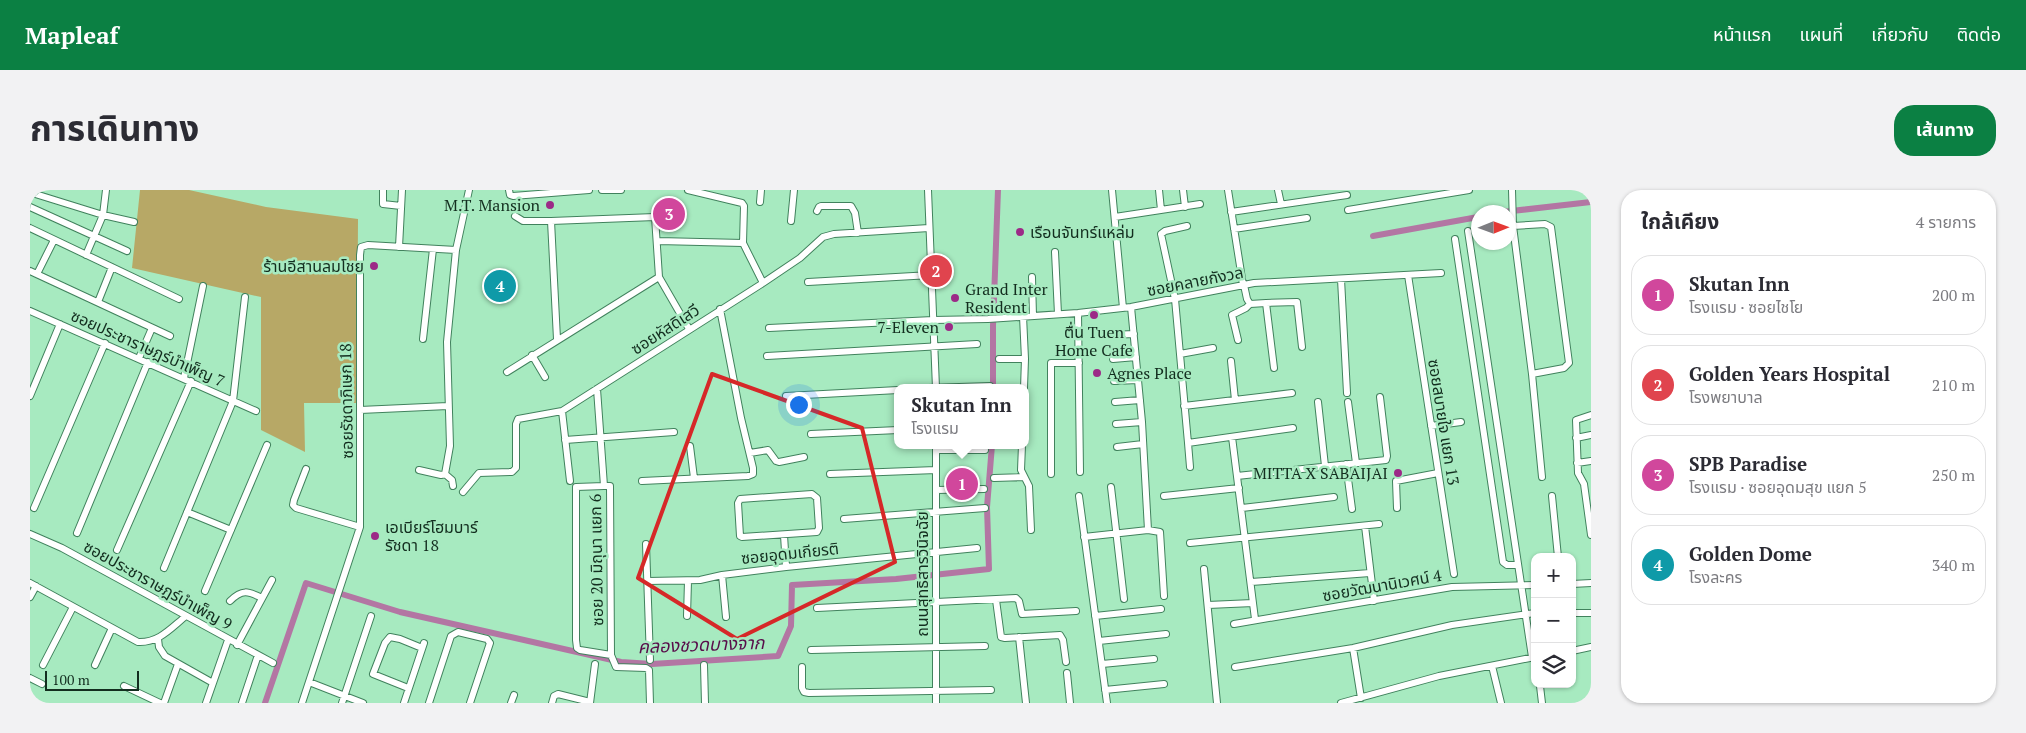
<!DOCTYPE html>
<html lang="th">
<meta charset="utf-8">
<style>
:root{--surface:#fff;--page:#f2f2f3;--text:#2b2b33;--muted:#7c7c81;--line:#e1e1e2;--accent:#0b8043}
body{margin:0;font-family:"PT Serif","Noto Sans Thai",serif;background:var(--page);color:var(--text)}
.controls{position:absolute;right:15px;bottom:15px;display:grid;overflow:hidden;border-radius:10px;box-shadow:0 1px 4px #0004}
.controls button{width:45px;height:45px;display:grid;place-items:center;padding:0;border:0;border-bottom:1px solid var(--line);background:var(--surface);color:var(--text);font:25px sans-serif}
.compass{position:absolute;left:1441px;top:15px;width:45px;height:45px;border-radius:50%;background:var(--surface);box-shadow:0 1px 4px #0004;rotate:89deg}
.scale{position:absolute;left:15px;bottom:12px;width:94px;box-sizing:border-box;padding-left:5px;border:2px solid #132e1f;border-top:0;font-size:14px;line-height:18px;white-space:nowrap;color:#132e1f;-webkit-text-stroke:4px #a7eac0;paint-order:stroke}
.you{position:absolute;left:768px;top:214px;width:18px;height:18px;margin:-12px;border:4px solid #fff;border-radius:50%;background:#1a73e8;box-shadow:0 0 0 8px #1a73e833}
.badge{display:grid;place-items:center;width:32px;height:32px;border-radius:50%;background:var(--accent);color:#fff;font-size:16px;font-weight:700}
.pin{position:absolute;translate:-50% -50%;border:2px solid #fff;box-shadow:0 1px 5px #0006}
.popup{position:absolute;left:864px;top:194px;width:135px;height:65px;box-sizing:border-box;display:grid;place-content:center;border-radius:10px;background:var(--surface);filter:drop-shadow(0 1px 4px #0005);font-size:16px;white-space:nowrap;color:var(--muted)}
.popup b{font-size:19px;color:var(--text)}
.popup::after{content:'';position:absolute;left:50%;top:100%;margin-left:-10px;border:10px solid transparent;border-top-color:var(--surface)}
.list{margin:0;padding:0;list-style:none}
h2{display:flex;justify-content:space-between;align-items:center;height:65px;margin:0;padding:0 20px;font-size:21px}
h2 small{font-size:16px;font-weight:400;color:var(--muted)}
.list li{display:grid;grid-template-columns:32px 1fr auto;gap:15px;align-items:center;box-sizing:border-box;height:80px;margin:0 10px 10px;padding:0 10px;border:1px solid var(--line);border-radius:20px}
.list b{display:block;font-size:19px;white-space:nowrap}
.list p{margin:0;font-size:16px;white-space:nowrap;color:var(--muted)}
.list em{font-size:16px;font-style:normal;color:var(--muted)}
.icon{flex:none;width:28px;height:28px;fill:none;stroke:currentColor;stroke-width:2;stroke-linecap:round;stroke-linejoin:round}
.map{position:relative;flex:none;width:1561px;height:513px;overflow:hidden;border-radius:20px}
header{display:flex;align-items:center;gap:30px;box-sizing:border-box;height:70px;padding:0 25px;background:var(--accent);color:#fff}
header strong{font-size:24px}
nav{display:flex;gap:28px;margin-inline-start:auto;font-size:18px}
.intro{display:flex;align-items:center;justify-content:space-between;box-sizing:border-box;height:120px;padding:0 30px}
h1{margin:0;font-size:35px}
.button{padding:12px 22px;border-radius:20px;background:var(--accent);color:#fff;font-size:18px;font-weight:700}
main{display:flex;gap:30px;padding:0 30px}
aside{flex:1;background:var(--surface);border-radius:20px;box-shadow:0 1px 4px #0004}
.map>svg:first-child{display:block}
.grass{fill:#b7a866}
.lines{fill:none;stroke-linecap:round;stroke-linejoin:round}
.canal{stroke:#b376a3;stroke-width:6}
.minor-casing{stroke:#41825d;stroke-width:8}
.minor{stroke:#fff;stroke-width:6}
.marked{fill:none;stroke:#d62828;stroke-width:4;stroke-linejoin:round}
.poi-dot{fill:#9c2a87;stroke:#a7eac0;stroke-width:2}
.labels{text-anchor:middle;stroke-width:5;stroke-linejoin:round;paint-order:stroke}
.poi-label{font-size:16px;fill:#132e1f;stroke:#a7eac0;text-anchor:end}
.street-label{font-size:16px;fill:#132e1f;stroke:#a7eac0}
.water-label{font-size:18px;font-style:italic;fill:#580d4a;stroke:#a7eac0}
</style>
<header>
<strong>Mapleaf</strong>
<nav><a>หน้าแรก</a><a>แผนที่</a><a>เกี่ยวกับ</a><a>ติดต่อ</a></nav>
</header>
<div class="intro"><h1>การเดินทาง</h1><a class="button">เส้นทาง</a></div>
<main>
<div class="map">
<svg width="1561" height="513" viewBox="0 0 1561 513">
<rect width="100%" height="100%" fill="#a7eac0"/>
<path class="grass" d="M110,0H159L236,17L328,29L327,213H274L275,262L231,240V107L102,78Z"/>
<g class="lines">
<path class="canal" d="M1473,22L1561,12
M1343,46L1448,27
M963,198V136L968,0
M235,513L276,393L370,422L591,472L622,474L748,466L761,436L762,395L866,389L959,379L957,317L962,255"/>
<g class="minor-casing">
<path id="minor" d="M353,0V14L371,16
M479,0L480,5L483,6L559,0
M572,0H591
M658,0L712,13L714,16L713,53L733,93
M898,0L906,198
M1082,0L1093,118
M1129,0L1131,20
M1153,0L1155,17
M1198,0L1213,95
M1248,0L1251,14
M1482,0L1483,36L1502,184L1512,287
M2,3L73,25L104,32
M730,12L731,0
M0,17L97,61
M1318,20L1439,0
M787,21L789,17L791,16H821L825,23L828,43
M1201,22L1317,5
M485,26L493,31H521L625,27L629,87L659,139
M1085,27L1170,14
M521,31L527,149
M761,31L764,0
M1157,36L1135,41L1131,44L1145,109L1158,253L1263,238
M1483,36L1515,34L1521,37L1539,173L1534,178L1502,184
M0,38L149,109
M1204,39L1277,28
M1438,41L1502,467
M1425,49L1473,372L1477,375H1488
M628,51L713,53
M369,57L372,0
M1025,62L1028,124
M56,65L73,25L76,0
M0,81L140,146
M7,84L24,50
M1378,85L1424,384
M1002,87L1003,126
M1311,89L1317,203
M778,92L901,85
M1214,95L1217,109L1220,114L1236,113L1244,178
M68,112L82,77
M1236,113L1267,112L1272,157
M1101,117L1112,232L1118,340
M0,121L226,221
M1048,123L1050,282
M739,138L903,130L958,129L1048,123L1101,117L1224,93L1411,83
M1081,145L1104,144
M393,149L403,59
M1208,150L1202,125L1216,118L1220,114
M1150,164L1183,158
M502,165L515,187
M737,166L947,154
M109,168L122,138
M969,169H995L993,126
M1083,169L1106,167
M1201,171L1205,210
M477,182L629,87
M154,188L173,96
M1084,191L1108,190
M898,198L960,196
M994,198L995,169
M567,199L574,296H580L581,465L586,477L616,478L619,480L620,513
M0,206L30,134
M756,206L868,200
M1085,212L1110,210
M1288,212L1295,276
M1318,212L1326,273
M1154,216L1262,203
M330,220L418,216
M532,221L540,291
M1561,225L1546,230L1548,283L1554,294L1561,345
M1086,234L1112,232
M1401,236L1431,232
M781,244L868,240
M1202,247L1225,429
M1546,248L1561,245
M535,250L644,242
M1158,253L1160,277
M906,255V513
M992,255L991,280L999,296L1001,340
M660,256L664,288
M1087,257L1113,254
M906,260H955
M720,263L738,260L746,271L749,272L774,267
M1547,273L1561,271
M1316,274L1322,319
M276,279L264,310L263,315L266,318L330,337
M389,280L411,285L415,284L420,256L417,152L426,60
M415,284L422,290L423,296
M800,284L906,280
M1021,284V173H1049
M1207,286L1356,270L1357,266L1350,207
M964,288L993,287
M612,291L718,286L723,284V278L711,228L690,119
M574,296L546,297V450L547,458L550,460L581,465
M1081,297L1094,409
M906,300L954,299
M433,302L449,283L482,282L486,278V234L488,229L532,221L733,93L770,68L793,47L804,44L899,38
M782,304L787,308L789,338L787,342L712,347L710,346L708,313L710,309Z
M1049,306L1077,513
M1134,306L1209,298
M1522,306L1528,367
M4,318L75,153
M1212,318L1304,307
M1367,318L1366,291L1408,283
M157,322L201,340
M814,329L955,318
M1335,336L1344,411
M47,343L118,172
M0,344L32,358L243,473
M754,345L756,377
M1054,347L1118,340L1130,342L1134,406
M1160,353L1349,334
M616,354L620,470
M87,360L161,191
M134,378L203,211L215,107
M1174,379L1187,513
M692,385L696,427
M618,391L670,390L692,385L756,377L947,358
M1221,392L1340,383
M0,393L108,452C129,453 141,438 156,426
M1542,394L1561,393
M175,401L237,255
M0,407L6,396
M966,410L971,447L975,448L1030,445L1033,450L1036,472
M200,411C212,399 218,401 232,408
M1178,415L1223,413
M787,418L986,408L989,411L992,424L1046,421
M1542,423H1561
M657,426L658,391
M1065,426L1131,419
M1204,434L1422,397L1505,395
M989,447L996,513
M128,449L129,457L135,466L183,493
M1069,451L1136,444
M207,455L242,390
M1323,458L1331,508
M781,460L955,456
M1542,461L1561,457
M1072,474L1124,469
M13,475L43,417
M65,475L82,438
M674,475L675,513
M1462,476L1471,513
M772,477V498L774,502L779,503L961,500
M1205,477L1323,458L1422,435L1505,423
M1037,483L1040,513
M0,488L12,494
M279,492L333,513
M94,496L130,513
M1510,496L1512,513
M378,498L343,484L355,453L360,447L370,449L392,458
M1075,500L1134,494
M134,513L148,474
M176,513L198,450
M212,513L228,465
M272,513L330,337V65L331,57L338,55L426,60L439,0
M312,513L341,426
M374,513L394,453
M399,513L421,446L428,442L457,449L460,453L440,513
M481,513L484,505
M522,513L524,506L528,504L560,512
M560,513L565,474
M1311,513L1409,486L1505,467"/>
</g>
<use href="#minor" class="minor"/>
</g>
<path class="marked" d="M682,184L832,238L865,372L707,449L608,388Z"/>
<g class="poi-dot">
<circle cx="520" cy="15" r="5"/>
<circle cx="990" cy="42" r="5"/>
<circle cx="344" cy="76" r="5"/>
<circle cx="925" cy="108" r="5"/>
<circle cx="1064" cy="125" r="5"/>
<circle cx="919" cy="137" r="5"/>
<circle cx="1067" cy="183" r="5"/>
<circle cx="1368" cy="283" r="5"/>
<circle cx="345" cy="346" r="5"/>
</g>
<g class="labels">
<g class="poi-label">
<text x="510" y="21">M.T. Mansion</text>
<text x="1000" y="48" text-anchor="start">เรือนจันทร์แหล่ม</text>
<text x="334" y="82">ร้านอีสานลมโชย</text>
<text x="935" y="105" text-anchor="start">Grand Inter<tspan x="935" dy="18">Resident</tspan></text>
<text x="909" y="143">7-Eleven</text>
<text x="1064" y="148" text-anchor="middle">ตื่น Tuen<tspan x="1064" dy="18">Home Cafe</tspan></text>
<text x="1077" y="189" text-anchor="start">Agnes Place</text>
<text x="1358" y="289">MITTA X SABAIJAI</text>
<text x="355" y="343" text-anchor="start">เอเบียร์โฮมบาร์<tspan x="355" dy="18">รัชดา 18</tspan></text>
</g>
<g class="street-label">
<text transform="translate(1165 91) rotate(-11)" y="6">ซอยคลายกังวล</text>
<text transform="translate(635 139) rotate(-33)" y="6">ซอยหัสดิเสวี</text>
<text transform="translate(118 158) rotate(24)" y="6">ซอยประชาราษฎร์บำเพ็ญ 7</text>
<text transform="translate(316 211) rotate(-91)" y="6">ซอยรัชดาภิเษก 18</text>
<text transform="translate(1414 232) rotate(81)" y="6">ซอยสบายใจ แยก 13</text>
<text transform="translate(760 363) rotate(-6)" y="6">ซอยอุดมเกียรติ</text>
<text transform="translate(566 370) rotate(-91)" y="6">ซอย 20 มิถุนา แยก 6</text>
<text transform="translate(892 384) rotate(-90)" y="6">ถนนสุทธิสารวินิจฉัย</text>
<text transform="translate(128 395) rotate(29)" y="6">ซอยประชาราษฎร์บำเพ็ญ 9</text>
<text transform="translate(1352 395) rotate(-10)" y="6">ซอยวัฒนานิเวศน์ 4</text>
</g>
<g class="water-label">
<text transform="translate(671 455) rotate(-2)" y="6">คลองชวดบางจาก</text>
</g>
</g>
</svg>
<div class="controls">
<button>+</button>
<button>−</button>
<button><svg class="icon" aria-label="layers" viewBox="0 0 24 24"><path d="M12 4l9 5-9 5-9-5zM3 14l9 5 9-5"/></svg></button>
</div>
<svg class="compass" viewBox="-18 -18 36 36"><path d="M0-13l5 13h-10z" fill="#e53935"/><path d="M0 13l5-13h-10z" fill="#7c7c81"/></svg>
<div class="scale">100 m</div>
<div class="you"></div>
<div class="pin badge" style="left:932px;top:294px;background:#d1479c">1</div>
<div class="popup"><b>Skutan Inn</b>โรงแรม</div>
<div class="pin badge" style="left:906px;top:81px;background:#e0444e">2</div>
<div class="pin badge" style="left:639px;top:24px;background:#d1479c">3</div>
<div class="pin badge" style="left:470px;top:96px;background:#0f9aa8">4</div>
</div>
<aside>
<h2>ใกล้เคียง<small>4 รายการ</small></h2>
<ul class="list">
<li><span class="badge" style="background:#d1479c">1</span><div><b>Skutan Inn</b><p>โรงแรม · ซอยไชโย</p></div><em>200 m</em></li>
<li><span class="badge" style="background:#e0444e">2</span><div><b>Golden Years Hospital</b><p>โรงพยาบาล</p></div><em>210 m</em></li>
<li><span class="badge" style="background:#d1479c">3</span><div><b>SPB Paradise</b><p>โรงแรม · ซอยอุดมสุข แยก 5</p></div><em>250 m</em></li>
<li><span class="badge" style="background:#0f9aa8">4</span><div><b>Golden Dome</b><p>โรงละคร</p></div><em>340 m</em></li>
</ul>
</aside>
</main>
